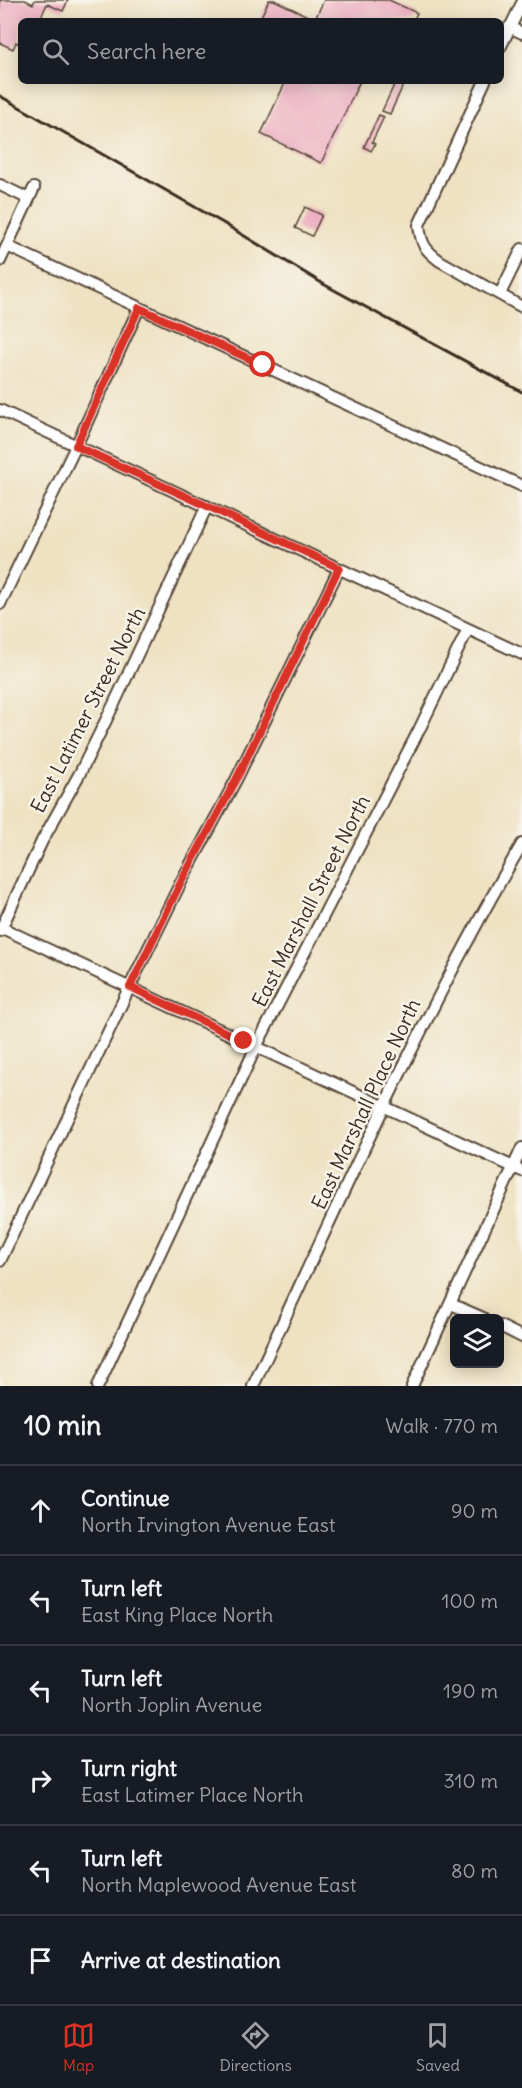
<!DOCTYPE html>
<meta charset="utf-8">
<style>
:root{--surface:#171b24;--page:#242831;--text:#f1f3f6;--muted:#9ea1a6;--line:#363941;--accent:#d93025}
body{margin:0;font-family:Delius,sans-serif;background:var(--page);color:var(--text)}
.controls{position:absolute;right:18px;bottom:18px;display:grid;overflow:hidden;border-radius:9px;box-shadow:0 3px 15px #0003}
.controls button{width:54px;height:54px;display:grid;place-items:center;padding:0;border:0;border-bottom:2px solid var(--line);background:var(--surface);color:var(--text);font:30px sans-serif}
.stop{position:absolute;width:18px;height:18px;margin:-14px;border:4px solid #d93025;border-radius:50%;background:#fff}
.stop.end{background:#d93025;border-color:#fff;box-shadow:0 2px 6px #0008}
.list{margin:0;padding:0;list-style:none}
h2{display:flex;justify-content:space-between;align-items:center;height:78px;margin:0;padding:0 24px;font-size:26px}
h2 small{font-size:20px;font-weight:400;color:var(--muted)}
.list li{display:grid;grid-template-columns:39px 1fr auto;gap:18px;align-items:center;box-sizing:border-box;height:90px;padding:0 24px;border-top:2px solid var(--line)}
.list b{display:block;font-size:22px;white-space:nowrap}
.list p{margin:0;font-size:20px;white-space:nowrap;color:var(--muted)}
.list em{font-size:20px;font-style:normal;color:var(--muted)}
.icon{flex:none;width:33px;height:33px;fill:none;stroke:currentColor;stroke-width:2;stroke-linecap:round;stroke-linejoin:round}
.map{position:relative;flex:none;width:522px;height:1386px;overflow:hidden}
.search{position:absolute;background:var(--surface);box-shadow:0 3px 15px #0003;left:18px;right:18px;top:18px;height:66px;display:flex;align-items:center;gap:15px;box-sizing:border-box;padding:0 21px;border-radius:9px;color:var(--muted);font-size:22px}
.sheet{height:618px;background:var(--surface)}
nav{display:flex;justify-content:space-around;align-items:center;box-sizing:border-box;height:84px;border-top:2px solid var(--line);background:var(--surface);font-size:16px;color:var(--muted)}
nav a{display:grid;justify-items:center;gap:3px}
nav .on{color:var(--accent)}
.map>svg:first-child{display:block}
.building{fill:#ecacc0}
.lines{fill:none;stroke-linecap:round;stroke-linejoin:round}
.minor-casing{stroke:#564637;stroke-width:14}
.minor{stroke:#fff;stroke-width:10}
.rail{stroke:#3b2a1e;stroke-width:3}
.route{stroke:#d93025;stroke-width:8}
.labels{text-anchor:middle;stroke-width:5;stroke-linejoin:round;paint-order:stroke}
.street-label{font-size:20px;fill:#3b2a1e;stroke:#f7f3e8}
</style>
<div class="map">
<svg width="522" height="1386" viewBox="0 0 522 1386">
<rect width="100%" height="100%" fill="#f7f3e8"/>
<filter id="ink" filterUnits="userSpaceOnUse"><feTurbulence type="fractalNoise" baseFrequency=".0167" numOctaves="2"/><feDisplacementMap in="SourceGraphic" scale="12" xChannelSelector="R" yChannelSelector="G"/><feConvolveMatrix kernelMatrix="1 2 1 2 8 2 1 2 1" color-interpolation-filters="sRGB"/></filter>
<filter id="wash" filterUnits="userSpaceOnUse"><feTurbulence type="fractalNoise" baseFrequency=".008" numOctaves="4" result="noise"/><feDisplacementMap in="SourceGraphic" scale="24" xChannelSelector="R" yChannelSelector="G"/><feGaussianBlur stdDeviation="1.35" result="paint"/><feColorMatrix in="noise" values="0 0 0 0 0 0 0 0 0 0 0 0 0 0 0 0 0 1.4 0 .05"/><feComposite in="paint" operator="in"/></filter>
<g filter="url(#wash)">
<rect width="100%" height="100%" fill="#eee2c3"/>
<g id="blocks">
<path class="building" d="M0,0H25L33,4L35,0H68L63,11L47,4L39,21H21V45L16,42L13,49L0,43Z
M269,0H274L312,18L310,21H259Z
M324,0H389L417,13L413,21H314Z
M286,81H360L321,163L261,134Z
M396,81H405L390,114L382,111Z
M379,115L384,117L372,142L375,144L371,151L364,147Z
M305,207L322,215L312,236L295,228Z"/>
</g>
</g>
<g filter="url(#ink)">
<use href="#blocks" fill-opacity="0" stroke="#564637" stroke-width="1.5"/>
<g class="lines">
<g class="minor-casing">
<path id="minor" d="M509,27L522,33
M501,46L522,3
M485,81L419,225C421,244 425,250 440,261L522,307
M0,185L29,199
M7,246L522,486
M0,261L34,188
M500,294L522,249
M0,410L522,654
M0,604L76,446L139,308
M0,927L522,1171
M0,931L42,841L80,773L114,704L207,506
M0,1261L130,986L181,882L236,780L339,569
M451,1304L483,1318
M500,1326L522,1337
M98,1386L256,1047L419,730L468,629
M253,1386C339,1203 420,1018 522,844
M412,1386L522,1148"/>
</g>
<use href="#minor" class="minor"/>
<path class="rail" d="M0,96L223,223L325,285L522,392"/>
</g>
</g>
<g class="lines" filter="url(#ink)">
<path class="route" d="M244,1041L130,987L181,882L236,780L339,568L207,506L76,446L139,308L263,365"/>
</g>
<g class="labels">
<g class="street-label">
<text transform="translate(88 710) rotate(-63)" y="7">East Latimer Street North</text>
<text transform="translate(311 901) rotate(-63)" y="7">East Marshall Street North</text>
<text transform="translate(366 1104) rotate(-65)" y="7">East Marshall Place North</text>
</g>
</g>
</svg>
<div class="controls">
<button><svg class="icon" aria-label="layers" viewBox="0 0 24 24"><path d="M12 4l9 5-9 5-9-5zM3 14l9 5 9-5"/></svg></button>
</div>
<div class="stop" style="left:263px;top:365px"></div>
<div class="stop end" style="left:244px;top:1041px"></div>
<div class="search"><svg class="icon" aria-label="search" viewBox="0 0 24 24"><circle cx="10" cy="10" r="6"/><path d="M15 15l6 6"/></svg>Search here</div>
</div>
<section class="sheet">
<h2>10 min<small>Walk · 770 m</small></h2>
<ul class="list">
<li><svg class="icon" aria-label="ahead" viewBox="0 0 24 24"><path d="M12 20V5M6 11l6-6 6 6"/></svg><div><b>Continue</b><p>North Irvington Avenue East</p></div><em>90 m</em></li>
<li><svg class="icon" aria-label="left" viewBox="0 0 24 24"><path d="M17 20v-9H6M10 6l-5 5 5 5"/></svg><div><b>Turn left</b><p>East King Place North</p></div><em>100 m</em></li>
<li><svg class="icon" aria-label="left" viewBox="0 0 24 24"><path d="M17 20v-9H6M10 6l-5 5 5 5"/></svg><div><b>Turn left</b><p>North Joplin Avenue</p></div><em>190 m</em></li>
<li><svg class="icon" aria-label="right" viewBox="0 0 24 24"><path d="M7 20v-9h11M14 6l5 5-5 5"/></svg><div><b>Turn right</b><p>East Latimer Place North</p></div><em>310 m</em></li>
<li><svg class="icon" aria-label="left" viewBox="0 0 24 24"><path d="M17 20v-9H6M10 6l-5 5 5 5"/></svg><div><b>Turn left</b><p>North Maplewood Avenue East</p></div><em>80 m</em></li>
<li><svg class="icon" aria-label="arrive" viewBox="0 0 24 24"><path d="M6 21V4h12l-3 4 3 4H6"/></svg><div><b>Arrive at destination</b></div></li>
</ul>
</section>
<nav>
<a class="on"><svg class="icon" aria-label="map" viewBox="0 0 24 24"><path d="M3 6l6-2 6 2 6-2v14l-6 2-6-2-6 2zM9 4v14M15 6v14"/></svg>Map</a>
<a><svg class="icon" aria-label="directions" viewBox="0 0 24 24"><path d="M12 3l9 9-9 9-9-9zM9 14v-3h6M13 9l2 2-2 2"/></svg>Directions</a>
<a><svg class="icon" aria-label="saved" viewBox="0 0 24 24"><path d="M7 4h10v16l-5-4-5 4z"/></svg>Saved</a>
</nav>
